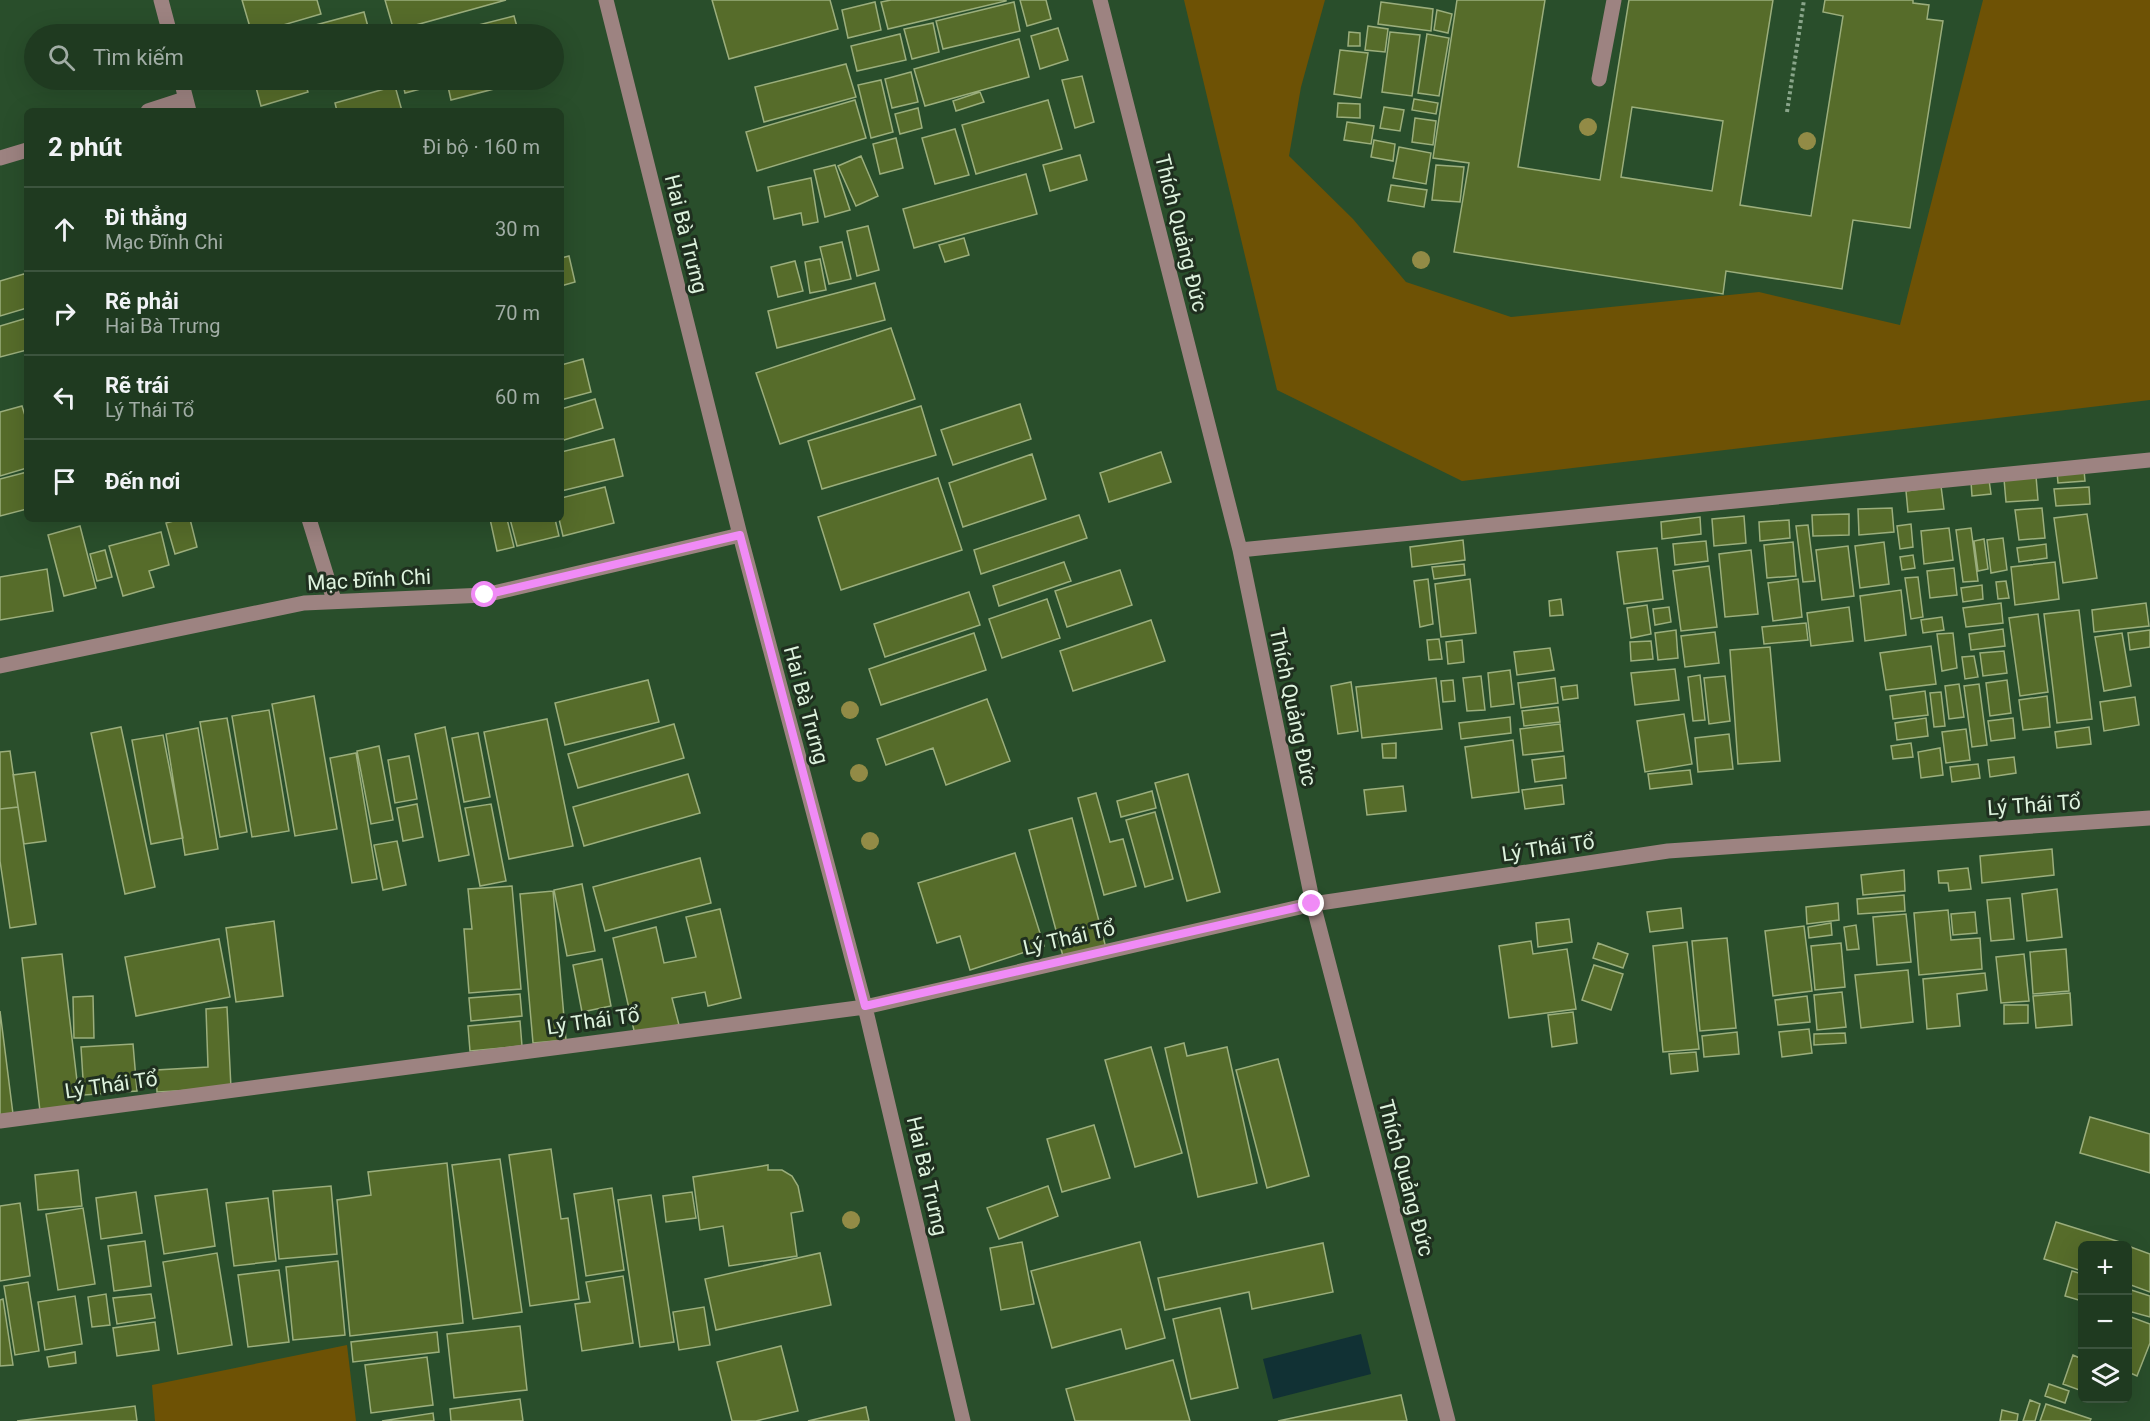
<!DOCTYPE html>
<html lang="vi">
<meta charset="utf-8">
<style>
:root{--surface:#1f3a20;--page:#274129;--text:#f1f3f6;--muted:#a1ada5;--line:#3c543e}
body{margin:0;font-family:Roboto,sans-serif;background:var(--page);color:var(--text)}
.controls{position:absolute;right:18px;bottom:18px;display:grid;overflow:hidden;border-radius:9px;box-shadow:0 6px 24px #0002}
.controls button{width:54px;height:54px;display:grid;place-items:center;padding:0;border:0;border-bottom:2px solid var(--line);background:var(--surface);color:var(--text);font:30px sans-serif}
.stop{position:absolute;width:18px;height:18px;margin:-14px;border:4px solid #f08bf6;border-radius:50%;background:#fff}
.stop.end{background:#f08bf6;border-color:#fff;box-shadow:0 2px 6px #0008}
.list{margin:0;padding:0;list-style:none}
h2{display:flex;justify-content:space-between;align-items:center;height:78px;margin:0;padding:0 24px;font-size:26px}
h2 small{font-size:20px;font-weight:400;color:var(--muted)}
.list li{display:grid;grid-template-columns:39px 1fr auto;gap:18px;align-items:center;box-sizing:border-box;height:84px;padding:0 24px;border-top:2px solid var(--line)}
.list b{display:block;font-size:22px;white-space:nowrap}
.list p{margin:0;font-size:20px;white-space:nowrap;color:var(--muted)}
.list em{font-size:20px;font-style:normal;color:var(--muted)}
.icon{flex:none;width:33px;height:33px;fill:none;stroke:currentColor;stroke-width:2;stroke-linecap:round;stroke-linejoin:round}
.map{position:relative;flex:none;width:2150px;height:1421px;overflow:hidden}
.search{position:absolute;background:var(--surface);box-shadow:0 6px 24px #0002;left:24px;top:24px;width:540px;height:66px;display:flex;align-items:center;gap:15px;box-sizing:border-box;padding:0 21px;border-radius:33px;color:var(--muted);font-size:22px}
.panel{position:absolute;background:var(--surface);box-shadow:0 6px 24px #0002;left:24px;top:108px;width:540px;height:414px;border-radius:9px}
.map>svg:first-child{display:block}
.green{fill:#6e5205}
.water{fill:#113134}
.building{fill:#566c2a;stroke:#9bae7c;stroke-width:1.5;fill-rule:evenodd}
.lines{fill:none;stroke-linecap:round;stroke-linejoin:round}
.path{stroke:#8aa68b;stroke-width:4;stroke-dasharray:3 3;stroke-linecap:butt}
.minor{stroke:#9d8381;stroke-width:15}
.tree{fill:#928b46}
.route{stroke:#f08bf6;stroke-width:8}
.labels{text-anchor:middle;stroke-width:6;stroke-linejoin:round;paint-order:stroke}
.street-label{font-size:21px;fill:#def3de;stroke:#1f2f1f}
</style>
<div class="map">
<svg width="2150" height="1421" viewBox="0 0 2150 1421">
<rect width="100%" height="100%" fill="#294e2b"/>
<path class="green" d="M1184,0H1325L1301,87L1289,156L1353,219L1406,282L1511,317L1759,292L1900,325L1983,0H2150V400L1462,481L1277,390Z
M347,1345L356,1421H155L152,1385Z"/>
<path class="water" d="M1361,1334L1371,1374L1273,1399L1263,1359Z"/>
<path class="building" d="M242,0H317L321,14L252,34Z
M385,0H506L394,31Z
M712,0H830L838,29L729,59Z
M891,0H1006V1L888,29L881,2Z
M1020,0H1046L1051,19L1027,26Z
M1457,0H1545L1518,167L1600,180L1629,0H1773L1740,205L1811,216L1843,16L1823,12L1825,0H1913V3L1929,5L1927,19L1943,21L1910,228L1853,220L1842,289L1726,271L1723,294L1454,252L1469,163L1433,158ZM1632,107L1723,121L1712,191L1621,177Z
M875,2L881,30L848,38L842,10Z
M1014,2L1020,31L943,49L936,21Z
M1381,2L1433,9L1431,31L1378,24Z
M1437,10L1452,14L1448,33L1434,30Z
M364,12L370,34H282Z
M514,16L519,34H443Z
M933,23L939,52L912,59L904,29Z
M1368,26L1388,29L1385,52L1365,50Z
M1058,28L1068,60L1040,69L1031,36Z
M1349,32L1360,33V46H1348Z
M1390,32L1420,35L1412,96L1382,92Z
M900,34L906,60L857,71L851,46Z
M1427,34L1449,38L1439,96L1418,93Z
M1019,39L1029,77L925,106L914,69Z
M1340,50L1368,53L1361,98L1334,94Z
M846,64L856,97L764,122L755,87Z
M911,72L918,102L892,108L885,79Z
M1082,76L1094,122L1075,128L1062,80Z
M254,80H304L308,92L261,106Z
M402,80H529L451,100L447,82L405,93Z
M881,80L893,132L871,138L858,85Z
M395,86L402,111H337L335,103Z
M980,92L984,102L956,111L953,101Z
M1414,99L1438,103L1436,114L1412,110Z
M855,100L866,138L757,171L746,132Z
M1048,100L1062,149L976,174L962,125Z
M1338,103L1360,104V118L1337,117Z
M1384,107L1404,110L1400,131L1380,128Z
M918,108L922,128L900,134L895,114Z
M1415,118L1436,121L1433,145L1412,142Z
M1347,122L1374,126L1371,144L1344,140Z
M955,129L969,175L935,184L922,138Z
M896,138L903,168L880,174L873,144Z
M1374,140L1395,144L1393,161L1371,157Z
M1399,147L1431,153L1426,184L1393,178Z
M1080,155L1087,180L1050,191L1043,165Z
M861,156L878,196L856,206L838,166Z
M835,165L850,210L825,217L814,170Z
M1436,165L1464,167L1460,202L1432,200Z
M1026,174L1037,214L914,248L903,209Z
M811,178L818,222L803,225L801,213L774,219L768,187Z
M1391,185L1427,190L1424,207L1388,201Z
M868,226L879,270L857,276L847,231Z
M964,238L969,255L945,262L939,245Z
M842,242L851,279L829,284L820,247Z
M569,256L575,282L561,286V258Z
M820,259L826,290L810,293L805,262Z
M795,261L803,291L778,297L771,267Z
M27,273V308L0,316V281Z
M875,283L885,320L777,348L768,311Z
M27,318V350L0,357V326Z
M891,328L915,399L780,444L756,373Z
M583,359L591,392L561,400V365Z
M595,399L603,428L561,441V409Z
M1020,404L1031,439L953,465L941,430Z
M22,406L27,422V468L0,476V412Z
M921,406L936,455L822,489L808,441Z
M614,439L623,476L561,491V452Z
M1161,452L1171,482L1109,502L1100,473Z
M1032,454L1046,499L963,527L949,483Z
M2084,470L2085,481L2058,483L2057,472Z
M27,472V509L0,516V479Z
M2036,476L2038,500L2006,502L2004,479Z
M938,478L962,550L841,590L818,517Z
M1989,480L1991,494L1972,496L1971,482Z
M1941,486L1944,509L1908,512L1906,491Z
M605,487L614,523L563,536L559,519L561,498Z
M2089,487L2090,504L2056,506L2054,489Z
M1892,508L1894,532L1859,535L1858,509Z
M2042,508L2045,538L2019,540L2015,510Z
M1849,514V535L1813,536L1812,515Z
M2087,514L2097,578L2063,583L2054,518Z
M1079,515L1087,538L981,574L974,550Z
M1744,516L1746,543L1714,546L1712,519Z
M1700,517L1701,534L1662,539L1661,522Z
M181,519H190L197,547L175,554L166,523Z
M490,519H507L514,547L497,551Z
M510,519H555L559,536L517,546Z
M1789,520L1790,538L1760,541L1759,522Z
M1911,524L1913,547L1900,549L1897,526Z
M1808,525L1815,581L1803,582L1796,526Z
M80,526L96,588L64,596L48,535Z
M1949,528L1953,560L1924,564L1921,531Z
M1971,528L1978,581L1963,582L1956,530Z
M161,532L169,565L149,571L154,587L123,596L109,546Z
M2003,538L2007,570L1991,573L1987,540Z
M1984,539L1988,569L1978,571L1974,541Z
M1463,540L1465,560L1412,567L1410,547Z
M1706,541L1708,561L1675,565L1673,544Z
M1793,542L1796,576L1767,578L1764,545Z
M1884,542L1889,584L1860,588L1855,546Z
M2046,544L2047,558L2019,562L2017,548Z
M1848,546L1854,596L1822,600L1816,550Z
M1657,548L1663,599L1624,604L1617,552Z
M105,550L112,577L97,581L90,554Z
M1751,550L1758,614L1725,617L1719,554Z
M1913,555L1915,568L1902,570L1900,557Z
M1064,562L1071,581L999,606L993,586Z
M2055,562L2059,599L2015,605L2011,567Z
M1464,564L1465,575L1434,579L1432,567Z
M1709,566L1717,627L1681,631L1673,571Z
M1954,568L1957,595L1930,598L1927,571Z
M47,569L53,611L0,620V577Z
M1120,570L1132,605L1067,627L1055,591Z
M1918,577L1923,617L1911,619L1905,578Z
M1428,579L1433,624L1420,627L1414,581Z
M1470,579L1476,633L1441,637L1435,584Z
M1798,579L1802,617L1773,621L1768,583Z
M2006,581L2009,598L1998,599L1996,582Z
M1982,585L1983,599L1963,602L1961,588Z
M1901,590L1906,635L1865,641L1860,596Z
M969,592L980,625L885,657L874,624Z
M1047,599L1060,638L1002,658L989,619Z
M1561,599L1563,615L1550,616L1549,601Z
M2001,603L2003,623L1966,627L1963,608Z
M2146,603L2149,626L2094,632L2092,610Z
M1647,605L1651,634L1631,638L1627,608Z
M1669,607L1671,622L1655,625L1653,609Z
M1849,607L1853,641L1811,646L1807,613Z
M2079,610L2092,719L2057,723L2044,614Z
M2038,614L2048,692L2020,696L2009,618Z
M1942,617L1944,630L1923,633L1921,620Z
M1151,620L1165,661L1073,691L1060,651Z
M1806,623L1808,640L1764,644L1762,627Z
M2003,629L2005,646L1971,650L1969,634Z
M1676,630L1678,658L1658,660L1655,633Z
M2150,630V647L2130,650L2128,633Z
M1715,632L1719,663L1685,667L1681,636Z
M974,633L986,670L881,705L869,669Z
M1953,633L1957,668L1942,671L1937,634Z
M2122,633L2131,686L2104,691L2095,637Z
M1439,639L1442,659L1429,660L1427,640Z
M1462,640L1464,662L1448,664L1446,642Z
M1651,641L1653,659L1631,661L1630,642Z
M1931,646L1936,684L1886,690L1880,653Z
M1770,647L1780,761L1738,764L1730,650Z
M1550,648L1554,670L1517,675L1514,652Z
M2004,651L2007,673L1983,676L1980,653Z
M1974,656L1978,677L1965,679L1962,657Z
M1675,669L1679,700L1635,705L1631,673Z
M1510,670L1514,704L1491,707L1488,673Z
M1700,675L1705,720L1693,721L1688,677Z
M1481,676L1485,710L1467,711L1463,678Z
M1725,676L1730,721L1709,724L1704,678Z
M1436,678L1442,729L1362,738L1356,687Z
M1555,678L1558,703L1521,708L1518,683Z
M648,680L659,722L565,745L555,703Z
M1453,680L1455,701L1443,702L1441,681Z
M2007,680L2011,713L1990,716L1986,683Z
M1351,682L1358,731L1338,734L1331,686Z
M1959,684L1964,717L1949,719L1945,686Z
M1979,684L1987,745L1972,747L1964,686Z
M1577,685L1578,698L1563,700L1561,687Z
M1925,691L1928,715L1893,719L1890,696Z
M1941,692L1945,726L1934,727L1930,693Z
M314,696L337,829L295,836L272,704Z
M2047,696L2050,727L2023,730L2019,700Z
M2135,697L2139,725L2104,731L2100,702Z
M987,699L1010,761L946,785L933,748L886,765L877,739Z
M1558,707L1560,722L1524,726L1522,711Z
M269,710L289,831L252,837L232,716Z
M1684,714L1692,764L1645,772L1637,721Z
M1510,717L1511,733L1461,739L1459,723Z
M227,718L247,832L220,837L200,722Z
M1926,718L1928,736L1897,740L1895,723Z
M2013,718L2015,738L1991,741L1988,721Z
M547,719L573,846L509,859L484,732Z
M674,724L684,758L578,788L568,754Z
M1560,724L1563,751L1523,755L1520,729Z
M121,727L155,887L125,894L91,733Z
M445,727L469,855L439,861L415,734Z
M2089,727L2091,744L2057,748L2055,732Z
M198,728L218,849L185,855L166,734Z
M1966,729L1970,760L1946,763L1942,732Z
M478,733L490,797L464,802L452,738Z
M1729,734L1733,769L1698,772L1695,738Z
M163,735L183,838L151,844L132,740Z
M1513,740L1519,792L1472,798L1465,747Z
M1396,743V758H1383L1382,744Z
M1911,743L1913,757L1893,759L1891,746Z
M379,746L393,820L371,824L357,751Z
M1940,748L1943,775L1921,778L1918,752Z
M10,751L18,807L0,809V752Z
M356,753L377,879L352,883L330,758Z
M409,756L417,799L395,803L388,760Z
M1564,756L1566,778L1535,782L1532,760Z
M2014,757L2016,773L1990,777L1988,760Z
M1978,764L1980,778L1952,782L1950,767Z
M1690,770L1692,784L1650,789L1648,774Z
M35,772L46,841L24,844L13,775Z
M688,774L700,813L584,846L573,807Z
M1188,774L1220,892L1187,901L1155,783Z
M1562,785L1564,804L1525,809L1522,790Z
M1403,786L1406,811L1367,815L1364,790Z
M1152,791L1156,808L1121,817L1117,801Z
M1096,793L1110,842L1123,839L1136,886L1104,895L1078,798Z
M417,804L423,837L403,841L397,808Z
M491,804L506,881L480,886L465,808Z
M18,807L36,924L10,928L0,861V809Z
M1155,812L1173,879L1145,887L1126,820Z
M1072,818L1106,948L1064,960L1029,830Z
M397,841L406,885L383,890L374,845Z
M2052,849L2054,875L1982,883L1980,856Z
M1015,853L1044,946L970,970L960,936L937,943L918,883Z
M700,858L711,903L605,931L593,887Z
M1968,868L1971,889L1949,891L1948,883H1939L1938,871Z
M1904,870L1905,891L1863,895L1861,875Z
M582,884L595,951L567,956L554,890Z
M512,886L521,989L469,993L464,929H472L468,889Z
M2057,889L2062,937L2027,941L2022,894Z
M553,891L566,1040L533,1043L520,894Z
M1904,895L1905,911L1858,914L1857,899Z
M2010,898L2014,939L1991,941L1987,900Z
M1838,903L1839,920L1807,924L1806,907Z
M1681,908L1683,928L1650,932L1647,912Z
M720,909L741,998L708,1006L705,992L672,998L679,1025L635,1035L613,938L656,927L664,963L696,957L686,917Z
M1948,910L1951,940L1980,938L1982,969L1919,975L1914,913Z
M1975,912L1977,933L1953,935L1951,914Z
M1906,914L1911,962L1877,965L1873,917Z
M1569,919L1572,942L1538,947L1536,923Z
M274,921L283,996L236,1002L226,928Z
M1831,923L1832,935L1809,938L1808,927Z
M1856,925L1859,949L1847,950L1844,927Z
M1804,926L1812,991L1773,996L1765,931Z
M1727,938L1736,1028L1700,1031L1692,941Z
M219,939L230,997L136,1016L125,957Z
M1531,941L1533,954L1567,949L1576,1009L1509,1018L1499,946Z
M1687,942L1699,1049L1663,1052L1653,946Z
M1598,943L1628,954L1623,968L1593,958Z
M1841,943L1845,987L1815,990L1811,946Z
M2066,949L2069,991L2033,994L2030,952Z
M62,954L80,1106L40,1111L22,958Z
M2024,954L2029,1001L2001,1003L1996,957Z
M602,959L611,1006L582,1012L573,965Z
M1594,965L1623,974L1611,1010L1582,1000Z
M1908,970L1913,1022L1861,1028L1855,975Z
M1985,973L1987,990L1957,994L1960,1026L1927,1029L1923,979Z
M1842,992L1846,1027L1817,1030L1814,995Z
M2070,993L2072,1025L2036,1028L2033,996Z
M520,994L522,1016L471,1021L469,998Z
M93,996L94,1038H74L73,997Z
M1807,996L1810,1022L1778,1025L1775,1000Z
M2004,1005H2028V1023L2004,1024Z
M227,1007L231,1088L157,1092L156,1070L208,1067L206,1009Z
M0,1011L13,1114L0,1116Z
M1573,1012L1577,1043L1552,1047L1548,1015Z
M520,1021L522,1046L470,1051L468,1026Z
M1809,1029L1812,1053L1782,1057L1779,1032Z
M1737,1032L1739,1054L1704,1057L1702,1036Z
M1845,1033L1846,1043L1814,1045V1034Z
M1184,1043L1187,1056L1227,1047L1257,1183L1198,1197L1165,1048Z
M133,1044L137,1091L84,1095L81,1047Z
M1151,1047L1182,1153L1135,1167L1105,1060Z
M1696,1052L1698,1071L1671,1074L1669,1054Z
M1278,1059L1309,1176L1267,1188L1236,1070Z
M2090,1117L2150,1134V1173L2080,1153Z
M1094,1125L1110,1178L1062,1192L1047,1139Z
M551,1149L561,1219L568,1218L579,1299L530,1306L509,1155Z
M500,1159L522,1312L473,1319L452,1165Z
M447,1163L463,1323L350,1336L337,1200L371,1195L368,1172Z
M768,1165V1170H782L792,1176L798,1186L803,1211L791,1213L797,1256L729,1266L723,1226L700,1230L693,1177Z
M78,1170L82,1206L38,1210L35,1175Z
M331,1186L337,1254L279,1259L273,1191Z
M1048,1186L1058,1216L999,1239L987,1208Z
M612,1188L624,1270L586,1276L574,1194Z
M207,1189L215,1246L164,1254L155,1196Z
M136,1192L142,1233L101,1239L96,1198Z
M692,1192L696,1218L666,1222L663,1196Z
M651,1195L674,1342L640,1347L618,1200Z
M268,1198L276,1261L234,1266L226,1203Z
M20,1203L30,1276L0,1281V1206Z
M83,1208L95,1284L58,1290L46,1214Z
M2056,1222L2120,1242L2119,1246H2082V1271L2044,1259Z
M145,1241L151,1286L114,1291L108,1246Z
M1022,1242L1034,1304L1001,1310L990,1248Z
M1140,1242L1165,1338L1126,1349L1121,1329L1052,1348L1031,1271Z
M1323,1243L1333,1292L1252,1309L1249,1292L1165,1310L1158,1278Z
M2128,1246L2150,1254V1292L2128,1284Z
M217,1253L232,1345L178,1354L163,1262Z
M820,1253L831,1305L716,1330L705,1279Z
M338,1261L345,1335L293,1340L286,1267Z
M279,1270L289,1342L248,1347L238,1275Z
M2072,1271L2082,1274V1301L2065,1296Z
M623,1276L633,1343L582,1351L575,1304L590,1302L586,1282Z
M28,1282L39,1351L15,1355L4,1286Z
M2128,1289L2150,1296V1317L2128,1311Z
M106,1294L110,1325L92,1327L88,1297Z
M151,1294L155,1318L117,1324L113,1298Z
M75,1296L82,1344L45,1350L38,1302Z
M3,1299L13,1365L0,1366V1300Z
M704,1307L710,1345L679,1350L673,1312Z
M1220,1308L1238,1388L1191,1399L1173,1319Z
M2128,1316L2150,1324V1343L2137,1376L2128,1372Z
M155,1322L159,1350L117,1356L113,1328Z
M520,1326L527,1390L454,1398L447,1334Z
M437,1332L439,1352L353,1362L351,1342Z
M781,1346L798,1411L756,1421H732L717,1362Z
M75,1352L76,1363L49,1367L47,1357Z
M2073,1355L2082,1359V1391L2063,1384Z
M427,1357L433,1405L371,1413L365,1365Z
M1173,1360L1190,1421H1075L1066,1389Z
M2049,1384L2069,1391L2065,1403L2045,1396Z
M1401,1395L1407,1421H1278Z
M520,1399L523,1421H451L450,1409Z
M2030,1400L2040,1404L2035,1421H2023Z
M2046,1404L2091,1419L2090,1421H2040Z
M135,1406L137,1421H17Z
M866,1407L869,1421H808Z
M2002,1410L2018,1414L2017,1421H2000Z
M433,1413L434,1421H382Z"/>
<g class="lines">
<path class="path" d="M1787,112L1804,0"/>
<path class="minor" d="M161,0L170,34
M606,0L740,535L865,1007L963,1421
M1100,0L1240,550L1313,904L1448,1421
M1599,79L1614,0
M181,80L189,111
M148,111L185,99
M0,158L27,150
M309,519L334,600
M1240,550L2150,460
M0,666L304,603L485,595L740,535
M0,1121L865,1007L1313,904L1668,851L2150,818"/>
</g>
<g class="tree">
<circle cx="1588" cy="127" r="9"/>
<circle cx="1807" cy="141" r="9"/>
<circle cx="1421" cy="260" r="9"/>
<circle cx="850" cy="710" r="9"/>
<circle cx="859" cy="773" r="9"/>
<circle cx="870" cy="841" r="9"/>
<circle cx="851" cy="1220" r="9"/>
</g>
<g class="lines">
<path class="route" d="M485,595L740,535L865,1006L1312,904"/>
</g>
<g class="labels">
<g class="street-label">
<text transform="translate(1181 233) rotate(76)" y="7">Thích Quảng Đức</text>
<text transform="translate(686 234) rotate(76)" y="7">Hai Bà Trưng</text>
<text transform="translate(369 580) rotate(-3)" y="7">Mạc Đĩnh Chi</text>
<text transform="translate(806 705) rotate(75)" y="7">Hai Bà Trưng</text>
<text transform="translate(1293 707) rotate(78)" y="7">Thích Quảng Đức</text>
<text transform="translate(2034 805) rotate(-4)" y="7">Lý Thái Tổ</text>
<text transform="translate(1548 848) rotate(-8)" y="7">Lý Thái Tổ</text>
<text transform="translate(1069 938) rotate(-13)" y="7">Lý Thái Tổ</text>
<text transform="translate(593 1021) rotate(-8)" y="7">Lý Thái Tổ</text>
<text transform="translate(111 1085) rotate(-8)" y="7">Lý Thái Tổ</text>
<text transform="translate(927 1176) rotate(77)" y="7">Hai Bà Trưng</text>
<text transform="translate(1406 1178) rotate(75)" y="7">Thích Quảng Đức</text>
</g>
</g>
</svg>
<div class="controls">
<button>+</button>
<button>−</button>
<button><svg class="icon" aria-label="layers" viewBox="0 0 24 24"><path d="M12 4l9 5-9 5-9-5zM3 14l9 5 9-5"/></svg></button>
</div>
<div class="stop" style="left:485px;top:595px"></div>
<div class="stop end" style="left:1312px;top:904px"></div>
<div class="search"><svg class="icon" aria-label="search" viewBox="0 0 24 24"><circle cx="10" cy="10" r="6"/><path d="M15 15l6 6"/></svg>Tìm kiếm</div>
<section class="panel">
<h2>2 phút<small>Đi bộ · 160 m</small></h2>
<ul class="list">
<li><svg class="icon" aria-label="ahead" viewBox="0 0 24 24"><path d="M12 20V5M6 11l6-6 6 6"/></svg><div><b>Đi thẳng</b><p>Mạc Đĩnh Chi</p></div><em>30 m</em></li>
<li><svg class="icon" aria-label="right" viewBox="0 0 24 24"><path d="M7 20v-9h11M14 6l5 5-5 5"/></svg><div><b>Rẽ phải</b><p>Hai Bà Trưng</p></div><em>70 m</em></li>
<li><svg class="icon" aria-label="left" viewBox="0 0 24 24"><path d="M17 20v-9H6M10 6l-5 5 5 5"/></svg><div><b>Rẽ trái</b><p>Lý Thái Tổ</p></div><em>60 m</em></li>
<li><svg class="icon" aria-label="arrive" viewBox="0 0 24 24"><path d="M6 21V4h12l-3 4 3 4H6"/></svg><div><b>Đến nơi</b></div></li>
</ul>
</section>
</div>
